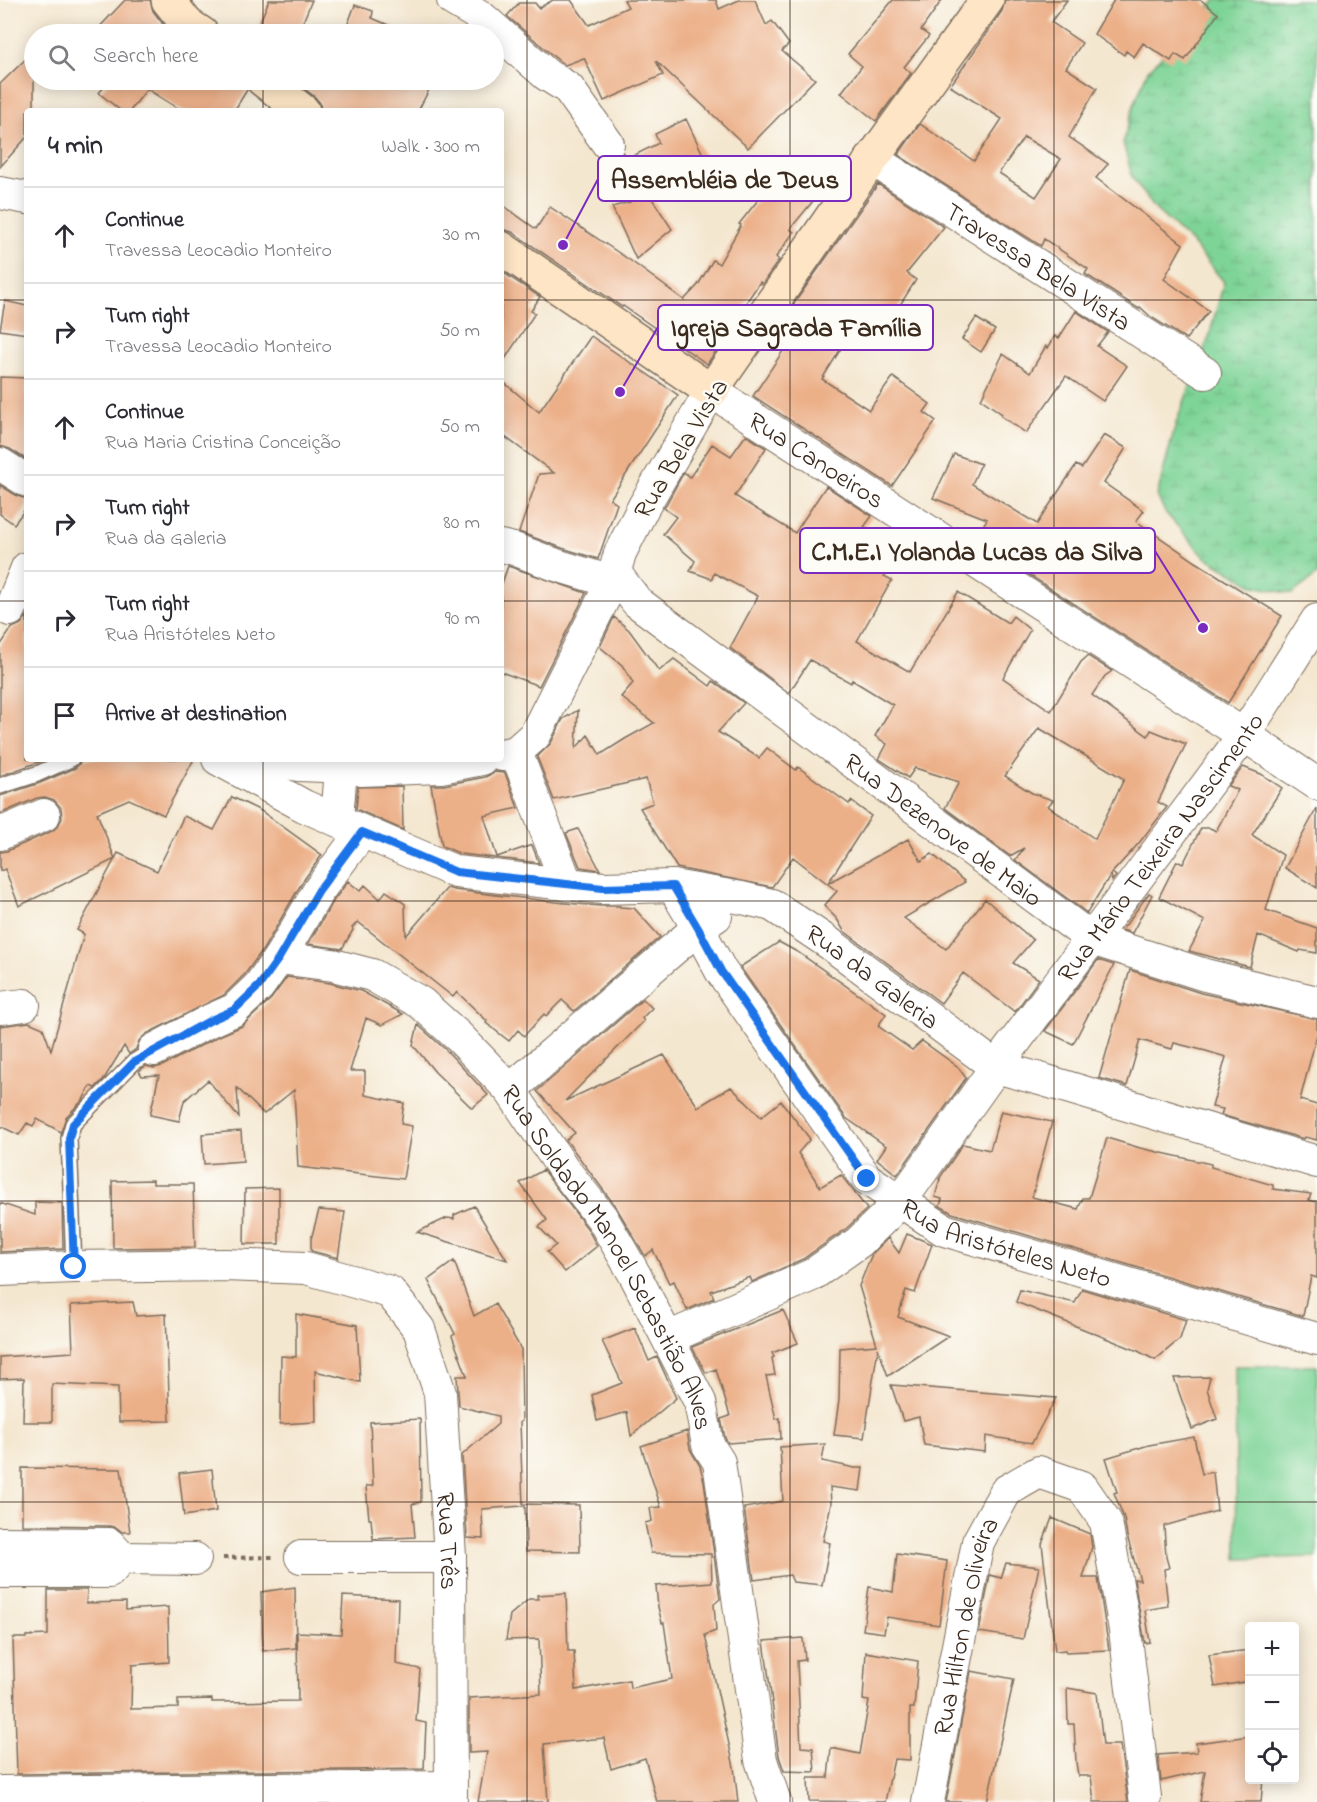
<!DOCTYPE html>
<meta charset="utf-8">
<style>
:root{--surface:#fff;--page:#f2f2f3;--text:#2b2b33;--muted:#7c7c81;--line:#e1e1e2}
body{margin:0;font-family:"Indie Flower",sans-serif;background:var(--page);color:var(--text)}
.controls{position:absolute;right:18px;bottom:18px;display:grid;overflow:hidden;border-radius:6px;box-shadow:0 3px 15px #0003}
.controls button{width:54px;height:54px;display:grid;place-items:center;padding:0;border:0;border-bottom:2px solid var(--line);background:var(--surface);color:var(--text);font:30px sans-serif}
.stop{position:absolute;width:18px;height:18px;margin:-14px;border:4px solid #1a73e8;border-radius:50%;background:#fff}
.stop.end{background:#1a73e8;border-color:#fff;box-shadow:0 2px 6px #0008}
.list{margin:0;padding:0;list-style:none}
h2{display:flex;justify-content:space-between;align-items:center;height:78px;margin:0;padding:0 24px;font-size:26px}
h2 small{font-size:20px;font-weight:400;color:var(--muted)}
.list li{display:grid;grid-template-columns:39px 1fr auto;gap:18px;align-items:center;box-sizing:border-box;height:96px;padding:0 24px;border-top:2px solid var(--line)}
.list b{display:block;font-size:22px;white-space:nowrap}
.list p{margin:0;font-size:20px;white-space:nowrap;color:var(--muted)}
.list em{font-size:20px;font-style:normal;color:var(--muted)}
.icon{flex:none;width:33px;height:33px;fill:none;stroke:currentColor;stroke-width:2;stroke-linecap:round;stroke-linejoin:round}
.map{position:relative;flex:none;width:1317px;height:1802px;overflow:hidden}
.search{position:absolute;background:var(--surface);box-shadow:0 3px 15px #0003;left:24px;top:24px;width:480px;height:66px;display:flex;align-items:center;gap:15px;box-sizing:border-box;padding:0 21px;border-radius:33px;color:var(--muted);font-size:22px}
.panel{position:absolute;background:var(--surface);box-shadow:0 3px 15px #0003;left:24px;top:108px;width:480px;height:654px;border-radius:6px}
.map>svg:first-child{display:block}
.wetland{fill:url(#wetland-marsh);stroke:#5c7f5a;stroke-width:1.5}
.pitch{fill:#7ed497;stroke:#5c7f5a;stroke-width:1.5}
.building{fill:#ecb089;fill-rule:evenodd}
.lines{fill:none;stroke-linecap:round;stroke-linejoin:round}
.lane-casing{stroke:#7c6c5c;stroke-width:18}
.street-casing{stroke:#7c6c5c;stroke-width:34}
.secondary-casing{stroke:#7c6c5c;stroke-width:36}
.path{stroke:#7c6c5c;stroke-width:4;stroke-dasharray:4.5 4.5;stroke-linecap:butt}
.lane{stroke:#fff;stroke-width:15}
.street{stroke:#fff;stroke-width:32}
.secondary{stroke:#fde5c5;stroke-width:33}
.route{stroke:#1a73e8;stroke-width:8}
.grid{fill:none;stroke:#3b2a1e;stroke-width:1.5;stroke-opacity:0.55}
.labels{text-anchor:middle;stroke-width:5;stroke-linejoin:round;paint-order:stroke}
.street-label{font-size:26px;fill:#3b2a1e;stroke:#fdfcf7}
.leader{fill:none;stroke:#7b2cbf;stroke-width:2}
.callout-dot{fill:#7b2cbf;stroke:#fdfcf7;stroke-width:2}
.callout{fill:#fdfcf7;stroke:#7b2cbf;stroke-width:2}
.callout-label{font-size:27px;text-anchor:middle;font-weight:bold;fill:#3b2a1e}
</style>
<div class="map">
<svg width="1317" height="1802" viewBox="0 0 1317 1802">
<defs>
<pattern id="wetland-marsh" width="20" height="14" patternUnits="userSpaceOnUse" patternTransform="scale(1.5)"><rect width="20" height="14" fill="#7ed497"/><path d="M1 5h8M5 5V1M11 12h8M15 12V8" fill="none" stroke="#6eb682"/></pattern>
</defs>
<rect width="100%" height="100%" fill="#fdfcf7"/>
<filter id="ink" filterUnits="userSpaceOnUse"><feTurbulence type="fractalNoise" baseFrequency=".0167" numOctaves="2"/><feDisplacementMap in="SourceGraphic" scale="12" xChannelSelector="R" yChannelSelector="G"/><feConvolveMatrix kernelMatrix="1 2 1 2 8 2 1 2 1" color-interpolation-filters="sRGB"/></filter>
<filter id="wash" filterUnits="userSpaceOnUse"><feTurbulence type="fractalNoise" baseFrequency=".008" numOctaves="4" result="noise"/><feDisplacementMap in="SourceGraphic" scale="24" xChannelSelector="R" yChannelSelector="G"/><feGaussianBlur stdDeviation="1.35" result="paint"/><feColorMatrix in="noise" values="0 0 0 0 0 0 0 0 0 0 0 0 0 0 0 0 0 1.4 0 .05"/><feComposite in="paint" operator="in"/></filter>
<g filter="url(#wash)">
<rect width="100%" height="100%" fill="#f4e7d0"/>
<path class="wetland" d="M1216,0H1317V575L1292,594L1254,586L1204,556L1165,512L1157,496L1176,423L1209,337L1224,282L1191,242L1155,209L1132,177L1123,142L1134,105L1147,72L1190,25Z"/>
<path class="pitch" d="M1235,1366H1317V1557L1237,1559Z"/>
<g id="blocks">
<path class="building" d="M125,0H150L153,11L163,24L151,34H93Z
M269,0H312L298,34H255Z
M553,0H571L589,25L628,7L624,0H716L719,9L739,0H755L766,25L772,21L789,44L782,51L815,79L748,148L656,61L663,75L604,101L584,58L565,65L558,60L507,16L519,3H535L539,8Z
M893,0H942L921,30L929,36L904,67L911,73L876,121L841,93L862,66L848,54Z
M1005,0H1067L1051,22L1082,43L1066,68L1097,88L1069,137L1108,164L1096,178L1183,244L1164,279L1209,311L1186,339L1151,317L1140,307L1139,309L1085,274L1088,269L1044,239L1041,246L898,155L920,124L974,161L1002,119L950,86L1002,11ZM1024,137L1061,159L1036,197L999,173Z
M1114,0H1201L1218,14L1185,60L1175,54L1171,61L1143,43L1134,57L1126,51L1124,55L1094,34Z
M355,5L373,11L372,18L409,34H344Z
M34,51V111H27V137L0,167V84Z
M110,80H245L247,90L234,111H182L147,89L130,111H121L99,93Z
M293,80H434L418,111H321L320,103L315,97Z
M686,119L708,165L649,194L672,229L636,259L612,207L630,202L609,162L618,159L623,153L627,159L659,143L655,134Z
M780,172L813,201L790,229L794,232L776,257L779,260L762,284L760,282L726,332L728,333L707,364L623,306L622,307L512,232L501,229V204L536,229L550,207L631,261L684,300L698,285L713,260L719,264L741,225L739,224Z
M878,184L944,227L907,273L916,280L877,341L855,326L822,379L869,410L893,377L930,404L924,412L936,421L892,486L753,396L807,315L793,305Z
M501,271L540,297L531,311L535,313L501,365Z
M5,301L27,306V334L0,330Z
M1076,311L1108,332L1097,346L1127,366L1103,401L1066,376L1026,433L1001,416L1002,414L981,399L1003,354L1030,373L1046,346L1048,348L1055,336L1059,338Z
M976,318L995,330L981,352L962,339Z
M591,336L678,395L610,499L617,504L598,559L562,548L519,532L539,474L554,473L501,434V380L539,412Z
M0,377L27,378V460L10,449L0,446Z
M746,435L766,448L735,496L795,533L826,486L872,516L864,527L902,550L884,576L892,580L857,641L910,672L958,592L1008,623L1013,616L1030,630L1003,678L1051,711L1081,662L1088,656L1112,671L1105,676L1092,695L1148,736L1151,730L1186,744L1158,802L1167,807L1139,843L1112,873L1116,876L1112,881L1111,874L1087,913L1015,860L1024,848L1010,856L945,808L959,782L915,768L908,778L879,759L887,744L875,736L893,705L852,680L851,683L810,660L789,693L730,648L758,596L714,573L712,579L690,571L695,561L663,534L676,517L664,508L684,472L690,477L712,444L731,456ZM1039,728L1124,779L1095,839L1048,806L1053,800L1032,793L1005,776Z
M1104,435L1126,448L1104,483L1144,511L1136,521L1196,562L1282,616L1228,703L975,540L987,519L933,498L954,454L981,464L972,484L1037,524L1076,465L1082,468Z
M0,485L17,496L27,499V507L14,524L0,514Z
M508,566L586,593L539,686L501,672V586Z
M27,616V759H47L0,776V646L12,628L21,624Z
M614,617L629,630L659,671L674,659L710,686L713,681L744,703L718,732L759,758L767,748L796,770L798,767L849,804L851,801L871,816L828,883L908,839L921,861L932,854L965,882L904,918L946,949L985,899L1033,940L1013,963L1039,979L1015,1012L963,973L941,1003L844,931L837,919L824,906L837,891L793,857L772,887L677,868L640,808L653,803L646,779L554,800L537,757L551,743L563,719L578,710L576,748L588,735L600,755L625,739L654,723L621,697L633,683L622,665L600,647Z
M81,759H194L164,815L129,799L97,813L115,859L19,906L5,869L0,871V852L7,851L52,831L58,826L62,818L61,808L54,800L45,797L37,798L0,814V796L40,783L75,768L79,764Z
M1243,767L1261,774L1282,788L1252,835L1283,855L1266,910L1317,928V953L1300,950L1299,952L1258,935L1250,967L1189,951L1205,921L1159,897L1177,861L1183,864L1201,828H1210L1216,831L1238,790L1228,786Z
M495,772L505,773L518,808L484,816L497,857L532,845L539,863L461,854L442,846L431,785H444L485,777Z
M402,786L403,830L356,809L358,787Z
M232,797L261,811L322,855L303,881L264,948L245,974L224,995L146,1034L139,1041L136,1049L129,1054L124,1046L104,1079L95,1088L90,1086L83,1100L66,1117L61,1132L37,1119L33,1126L27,1123L19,1135L0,1126V1026L29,1022L43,1028L51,1050L84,934L77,930L118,853L157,871L184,816L214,830Z
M1317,808V888L1285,868Z
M578,829L600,870L580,867L566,833Z
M348,881L360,891L365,885L380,899L386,891L405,904L406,936L447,888L454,890L565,903L601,906H620V907L634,908L660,937L574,1011L562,1000L546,1016L544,1014L524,1036L518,1030L509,1041L486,1023L487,1021L457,992L453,997L358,922L352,928L353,930L342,949L308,944L334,900Z
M1149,893L1152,895L1132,933L1122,930Z
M779,942L799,953L886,1014L878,1026L912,1050L922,1041L957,1066L966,1078L897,1175L877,1159L886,1146L846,1118L740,967Z
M1098,960L1114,965L1073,1044L1045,1031Z
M1130,970L1201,993L1317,1019V1034L1300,1100L1317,1105V1140L1305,1137L1304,1139L1221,1115L1223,1109L1212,1107L1226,1057L1206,1051L1174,1043L1172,1049L1140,1040L1127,1086L1099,1078Z
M287,977L330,983L361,991L403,1014L382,1025L366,1018L350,1071H365V1095L404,1103L401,1124L412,1126L403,1179L298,1167L294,1090L264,1114L237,1088L239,1118L208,1080L184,1101L179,1121L150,1115L159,1075L142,1076L139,1071L146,1066L154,1068L162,1066L219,1036L242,1026L271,999Z
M643,999L652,1008L642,1018L644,1021L565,1101L664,1055L698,1107L731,1087L761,1117L781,1101L810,1139L798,1153L820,1187L841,1175L867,1209L847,1228L803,1259L752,1282L750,1277L711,1291L714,1298L687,1310L674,1281L669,1283L653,1250L645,1256L616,1207L566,1140L575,1133L537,1091Z
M418,1025L446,1050L488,1095L472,1108L435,1072L413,1045Z
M1001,1111L1052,1122L1032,1197L1078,1209L1083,1198H1089L1107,1138L1140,1148L1211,1164V1167L1273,1185V1189L1311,1194L1309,1200L1317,1202V1278L1311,1276L1303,1316L952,1213L940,1206L942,1199L935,1197L940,1179H939L963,1144L990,1150Z
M241,1131L243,1161L204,1164L202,1134Z
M543,1170L587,1228L597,1246L565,1272L547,1252L556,1245L539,1227L547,1220L520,1183Z
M153,1180V1184H193L195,1247L113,1248L112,1181Z
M279,1188V1244H244L245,1189Z
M35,1202L62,1203L63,1249L0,1252V1203L35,1215Z
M474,1206L507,1260L417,1232L447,1218L454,1219V1215Z
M319,1210L345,1212L338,1258L311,1251V1239Z
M907,1234L932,1244L915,1293L906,1290L898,1317L949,1336L888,1376L878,1348L864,1438L834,1435L839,1400L840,1348L877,1345L859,1286L872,1254L888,1238L899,1253Z
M454,1261L474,1316L495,1304L521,1349L522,1421L520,1422L523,1506L482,1509L483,1539L467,1538L462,1455L498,1424V1416L459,1406L457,1376H467L452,1336L455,1334L428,1280Z
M1082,1289L1186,1320L1180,1339L1155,1360L1138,1351L1016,1302L1020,1290L1075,1303Z
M133,1302L136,1316L166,1314L170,1421L119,1422L118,1387L52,1384V1422H23L24,1378L0,1379V1357L73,1352L71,1305Z
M783,1310L798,1343L772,1353L774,1357L772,1358L775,1375L766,1376L776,1419L780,1418L781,1439L728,1443L725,1438L721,1419L730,1416L716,1369L706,1373L692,1347Z
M296,1314L357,1325L360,1382L315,1371L316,1422L280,1424L281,1356L296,1357Z
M635,1328L649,1361L657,1357L676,1398L631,1436L627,1412L597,1421L592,1395L622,1383L602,1341Z
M1210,1377L1207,1389L1217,1419L1192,1429L1174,1378Z
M891,1385L1056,1398L1032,1443L986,1436L985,1452L924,1445L919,1417L903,1421Z
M420,1419L421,1502L412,1504L415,1537L373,1539L371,1519H369L366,1486H373L370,1422Z
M687,1431L690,1449L700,1466L704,1481L720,1599L714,1604L716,1631L705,1635L734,1767L738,1802H657L645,1758L611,1769L604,1738L544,1744L548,1802H478L487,1752L469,1753V1698L541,1694L539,1639L506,1640L510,1615L529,1599H538L537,1595L566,1593L568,1651H574L576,1690L629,1680L630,1688L672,1679L664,1623H662L658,1607L656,1586L712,1582L711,1554L651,1553L645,1523L652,1521L650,1508L661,1507L641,1446Z
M1194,1437L1202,1474L1213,1472L1217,1511L1164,1526L1166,1557L1169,1568L1164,1569L1168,1606L1145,1610L1150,1642L1145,1643L1134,1579L1140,1580L1127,1536L1124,1518L1114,1493L1117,1492L1106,1458L1149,1445Z
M825,1444L822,1461L855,1468H863L860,1491L830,1487L831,1504L823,1541L830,1543L822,1585L793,1582L790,1575L754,1580L744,1508L783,1501L780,1447Z
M22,1468L121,1469L130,1532H122L117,1528L109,1526L22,1525Z
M212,1469L216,1511L184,1516L179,1473Z
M525,1504L579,1505L580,1552L526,1551Z
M1052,1518L1090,1534L1092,1547L1083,1578H1098L1109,1650L1066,1652V1650L1055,1651L1042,1544Z
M897,1554L947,1561L939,1625L887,1617L884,1633L863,1630L869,1587L893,1592Z
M1006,1563L1039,1567L1023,1639L979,1632L990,1575L1001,1578Z
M295,1587L296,1648L263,1651L261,1592Z
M48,1590H87L86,1603L126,1602V1610L168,1607L169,1662L132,1665L131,1709L178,1708V1700L212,1699V1702L298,1701L297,1632L341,1634L343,1596L398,1599L396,1664L420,1669L416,1721L426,1723L424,1769L17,1774L13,1638H26V1636L48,1635Z
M803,1638L805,1660L797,1661L801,1747L813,1748L815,1772L784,1771L779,1756L764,1641Z
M1250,1650V1681L1215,1687L1209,1655Z
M866,1652L918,1661L914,1708H910V1760L894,1759L885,1802L809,1801L808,1778H828L831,1748L860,1754L869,1701L863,1700Z
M971,1671L1014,1679L987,1802H946Z
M1067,1688L1097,1693L1103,1745H1120L1128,1802H1094L1091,1776H1078L1076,1762L1074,1724H1068Z
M1250,1736V1779H1263L1261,1802H1200L1205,1771L1161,1781L1158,1755L1197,1752L1196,1743Z"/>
</g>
</g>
<g filter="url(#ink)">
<use href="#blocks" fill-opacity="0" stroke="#7c6c5c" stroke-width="1.5"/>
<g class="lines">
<g class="lane-casing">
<path id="lane" d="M0,786L37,774L71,759
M74,1267L69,1138L73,1124L134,1062L154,1050"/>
</g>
<g class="street-casing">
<g id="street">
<path d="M453,0L480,16L547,75L568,88L608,144"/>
<path id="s1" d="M872,159L1205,373"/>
<path d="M0,193L27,198"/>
<path d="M0,464L27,481"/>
<path d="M501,546L514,549L556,565L612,582"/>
<path id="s2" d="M615,573L637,602L1092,939L1205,975L1317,1002"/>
<path d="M10,610L27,568"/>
<path d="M516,752L567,885"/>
<path id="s3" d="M501,755L516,752L535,735L612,582L620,553L644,506L711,391L1244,735L1317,784"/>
<path id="s4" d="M218,759L304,806L456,872L603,888L673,886L742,898L772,905L829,943L996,1067L1040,1079L1317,1162"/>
<path d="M264,759L298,765L351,767L362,770L441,767L482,759"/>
<path d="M337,820L341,768"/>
<path d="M0,834L44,815"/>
<path id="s5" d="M673,886L698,928L721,971L867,1179L944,1230L1317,1339"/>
<path id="s6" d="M279,958L333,965L372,975L421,1003L459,1037L510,1090L565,1171L602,1218L635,1275L700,1402L708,1445L719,1462L761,1760L775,1802"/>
<path d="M0,1008L24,1005"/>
<path d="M154,1050L211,1020L234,1010L259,986L279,958L319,890L362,832"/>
<path d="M510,1090L698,928L716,916"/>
<path id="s7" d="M0,1270L74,1267L225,1265L306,1268L390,1292L419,1329L440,1393L450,1557L451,1802"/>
<path id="s8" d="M668,1338L812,1275L859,1242L900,1202L996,1067L1244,735L1317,620"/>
<path d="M0,1543L109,1544L122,1558"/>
<path d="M301,1557H450"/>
<path d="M0,1572H109L122,1558L195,1559"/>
<path d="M0,1792L450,1787"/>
<path id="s9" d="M928,1802L978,1542L1006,1491L1039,1472L1082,1487L1106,1522L1125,1630L1145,1797"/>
</g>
</g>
<g class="secondary-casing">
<path id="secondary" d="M168,0L187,24L202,34
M263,80L303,111
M501,248L711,391L872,159L987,0"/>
</g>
<path class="path" d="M223,1558L273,1557"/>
<use href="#lane" class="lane"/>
<use href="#street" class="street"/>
<use href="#secondary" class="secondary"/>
</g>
</g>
<g class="lines" filter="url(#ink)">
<path class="route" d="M74,1267L69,1138L73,1124L134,1062L211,1020L234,1010L259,986L279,958L319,890L362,832L456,872L603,888L673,886L698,928L721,971L867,1179"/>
</g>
<path class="grid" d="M263,0V34M527,0V1802M790,0V1802M1054,0V1802M263,80V111M0,300H27M501,300H1317M0,601H27M501,601H1317M263,759V1802M0,901H1317M0,1201H1317M0,1502H1317"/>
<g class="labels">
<g class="street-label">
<text dy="9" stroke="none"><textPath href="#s1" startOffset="198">Travessa Bela Vista</textPath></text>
<text transform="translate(680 448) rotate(-59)" y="9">Rua Bela Vista</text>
<text dy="9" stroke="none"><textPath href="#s3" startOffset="554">Rua Canoeiros</textPath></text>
<text dy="9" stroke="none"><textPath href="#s2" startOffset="418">Rua Dezenove de Maio</textPath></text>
<text dy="9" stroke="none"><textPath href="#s8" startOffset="712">Rua Mário Teixeira Nascimento</textPath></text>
<text dy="9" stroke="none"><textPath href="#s4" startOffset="706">Rua da Galeria</textPath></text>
<text dy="9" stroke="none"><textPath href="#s5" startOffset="507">Rua Aristóteles Neto</textPath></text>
<text dy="9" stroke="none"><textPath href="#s6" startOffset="471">Rua Soldado Manoel Sebastião Alves</textPath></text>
<text dy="9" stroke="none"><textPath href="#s7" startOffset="656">Rua Três</textPath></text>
<text dy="9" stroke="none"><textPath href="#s9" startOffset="180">Rua Hilton de Oliveira</textPath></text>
</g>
</g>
<path class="leader" d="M563 245L598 179M620 392L658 327M1203 628L1155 551"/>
<g class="callout-dot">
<circle cx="563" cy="245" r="6"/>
<circle cx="620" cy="392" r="6"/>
<circle cx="1203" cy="628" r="6"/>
</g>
<g class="callout">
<rect x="598" y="156" width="253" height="45" rx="6"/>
<rect x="658" y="305" width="275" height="45" rx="6"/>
<rect x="800" y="528" width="355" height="45" rx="6"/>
</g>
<g class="callout-label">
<text x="725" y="188">Assembléia de Deus</text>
<text x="796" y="336">Igreja Sagrada Família</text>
<text x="977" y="560">C.M.E.I Yolanda Lucas da Silva</text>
</g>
</svg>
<div class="controls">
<button>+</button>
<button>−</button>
<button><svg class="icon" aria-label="locate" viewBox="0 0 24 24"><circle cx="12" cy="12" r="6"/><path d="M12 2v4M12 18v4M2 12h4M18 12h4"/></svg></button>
</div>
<div class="stop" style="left:74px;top:1267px"></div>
<div class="stop end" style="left:867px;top:1179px"></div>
<div class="search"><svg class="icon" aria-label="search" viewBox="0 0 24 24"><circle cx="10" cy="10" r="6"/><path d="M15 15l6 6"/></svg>Search here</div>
<section class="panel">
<h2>4 min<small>Walk · 300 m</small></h2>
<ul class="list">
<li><svg class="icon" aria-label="ahead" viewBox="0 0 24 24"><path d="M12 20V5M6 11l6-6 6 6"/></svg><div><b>Continue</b><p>Travessa Leocadio Monteiro</p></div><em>30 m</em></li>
<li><svg class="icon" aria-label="right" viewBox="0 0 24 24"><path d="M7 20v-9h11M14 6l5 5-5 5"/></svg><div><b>Turn right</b><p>Travessa Leocadio Monteiro</p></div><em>50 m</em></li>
<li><svg class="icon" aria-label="ahead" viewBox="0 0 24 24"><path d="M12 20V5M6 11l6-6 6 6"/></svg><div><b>Continue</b><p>Rua Maria Cristina Conceição</p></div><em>50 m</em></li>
<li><svg class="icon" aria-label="right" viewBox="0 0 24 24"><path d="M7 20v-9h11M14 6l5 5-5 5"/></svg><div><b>Turn right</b><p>Rua da Galeria</p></div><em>80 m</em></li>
<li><svg class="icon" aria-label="right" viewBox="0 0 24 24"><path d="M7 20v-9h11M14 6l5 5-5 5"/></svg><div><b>Turn right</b><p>Rua Aristóteles Neto</p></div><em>90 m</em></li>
<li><svg class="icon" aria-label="arrive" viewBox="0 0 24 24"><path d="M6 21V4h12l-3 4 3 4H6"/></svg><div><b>Arrive at destination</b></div></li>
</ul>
</section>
</div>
